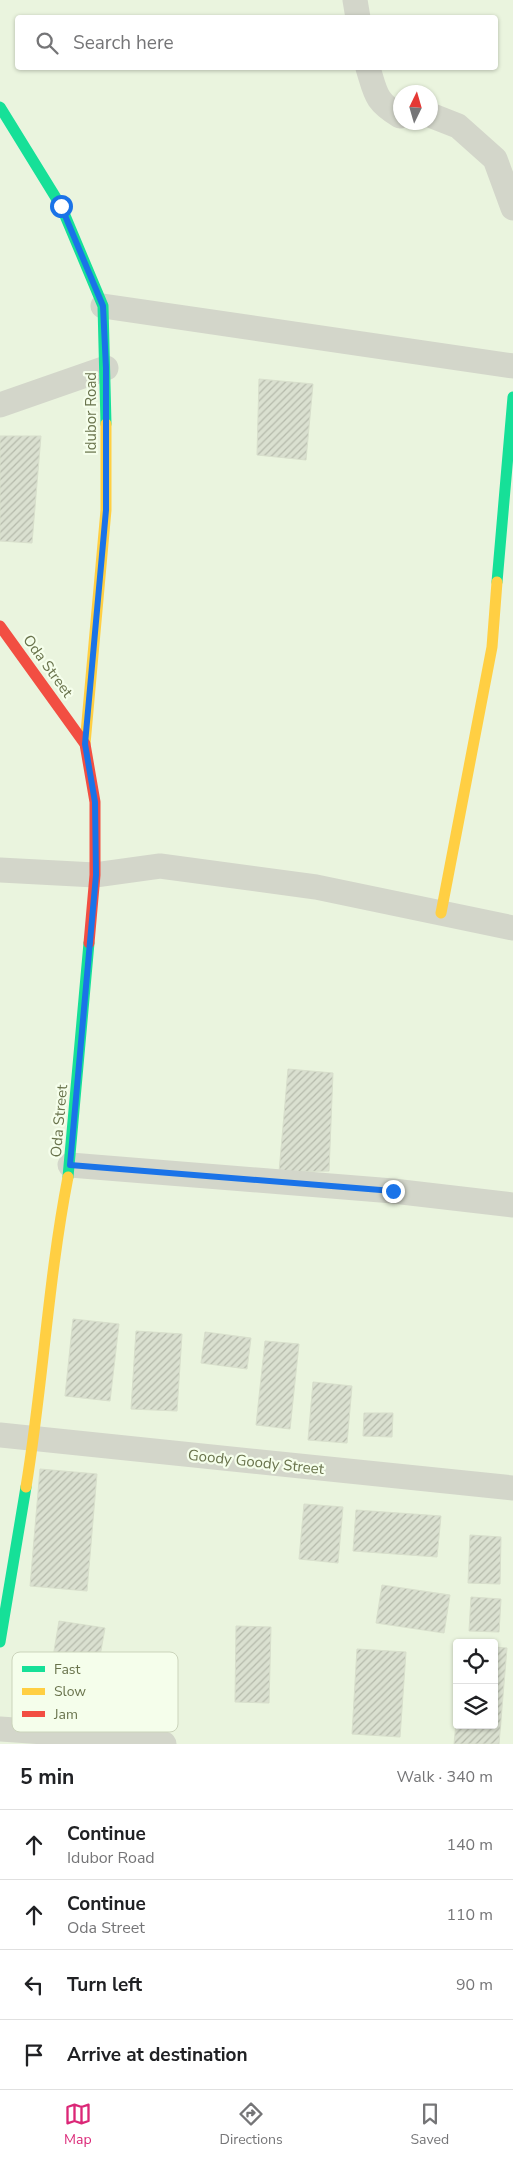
<!DOCTYPE html>
<meta charset="utf-8">
<style>
:root{--surface:#fff;--page:#f6f6f6;--text:#202124;--muted:#757577;--line:#e0e0e0;--accent:#db2777}
body{margin:0;font-family:"Nunito Sans",sans-serif;background:var(--page);color:var(--text)}
.controls{position:absolute;right:15px;bottom:15px;display:grid;overflow:hidden;border-radius:5px;box-shadow:0 1px 4px #0004}
.controls button{width:45px;height:45px;display:grid;place-items:center;padding:0;border:0;border-bottom:1px solid var(--line);background:var(--surface);color:var(--text);font:25px sans-serif}
.compass{position:absolute;left:393px;top:85px;width:45px;height:45px;border-radius:50%;background:var(--surface);box-shadow:0 1px 4px #0004;rotate:5deg}
.stop{position:absolute;width:15px;height:15px;margin:-11px;border:4px solid #1a73e8;border-radius:50%;background:#fff}
.stop.end{background:#1a73e8;border-color:#fff;box-shadow:0 1px 5px #0008}
.list{margin:0;padding:0;list-style:none}
h2{display:flex;justify-content:space-between;align-items:center;height:65px;margin:0;padding:0 20px;font-size:21px}
h2 small{font-size:16px;font-weight:400;color:var(--muted)}
.list li{display:grid;grid-template-columns:32px 1fr auto;gap:15px;align-items:center;box-sizing:border-box;height:70px;padding:0 20px;border-top:1px solid var(--line)}
.list b{display:block;font-size:19px;white-space:nowrap}
.list p{margin:0;font-size:16px;white-space:nowrap;color:var(--muted)}
.list em{font-size:16px;font-style:normal;color:var(--muted)}
.icon{flex:none;width:28px;height:28px;fill:none;stroke:currentColor;stroke-width:2;stroke-linecap:round;stroke-linejoin:round}
.map{position:relative;flex:none;width:513px;height:1744px;overflow:hidden}
.search{position:absolute;background:var(--surface);box-shadow:0 1px 4px #0004;left:15px;right:15px;top:15px;height:55px;display:flex;align-items:center;gap:12px;box-sizing:border-box;padding:0 18px;border-radius:5px;color:var(--muted);font-size:19px}
.sheet{height:345px;background:var(--surface)}
nav{display:flex;justify-content:space-around;align-items:center;box-sizing:border-box;height:70px;border-top:1px solid var(--line);background:var(--surface);font-size:14px;color:var(--muted)}
nav a{display:grid;justify-items:center;gap:2px}
nav .on{color:var(--accent)}
.map>svg:first-child{display:block}
.residential{fill:#eaf4de;fill-rule:evenodd}
.building{fill:url(#building-hatch);stroke:#d8dfcc}
.lines{fill:none;stroke-linecap:round;stroke-linejoin:round}
.street{stroke:#d3d6ca;stroke-width:25}
.fast{stroke:#16e098;stroke-width:11}
.slow{stroke:#ffcf43;stroke-width:11}
.jam{stroke:#f24e42;stroke-width:11}
.route{stroke:#1a73e8;stroke-width:6}
.labels{text-anchor:middle;stroke-width:4.5;stroke-linejoin:round;paint-order:stroke}
.street-label{font-size:15px;fill:#69734c;stroke:#f5feeb}
.key{fill:#f5feeb;stroke:#cbd4bb;stroke-width:1}
.key-label{font-size:14px;fill:#69734c}
</style>
<div class="map">
<svg width="513" height="1744" viewBox="0 0 513 1744">
<defs>
<pattern id="building-hatch" width="6" height="6" patternUnits="userSpaceOnUse" patternTransform="scale(1.25)"><rect width="6" height="6" fill="#dae0d0"/><path d="M-1 1l2-2M0 6l6-6M5 7l2-2" fill="none" stroke="#b5baab"/></pattern>
</defs>
<rect width="100%" height="100%" fill="#f0f6ea"/>
<path class="residential" d="M0,0H513V1744H0ZM18,18H496V68H18ZM400,92H430V122H400ZM457,1643H494V1725H457Z"/>
<path class="building" d="M259,379L313,384L306,460L257,455Z
M0,436H41L32,543L0,541Z
M288,1069L333,1073L329,1171L279,1172Z
M73,1319L119,1324L110,1401L65,1396Z
M136,1331L182,1334L177,1411L131,1409Z
M205,1332L251,1338L247,1369L201,1363Z
M265,1341L299,1344L290,1429L256,1425Z
M313,1382L352,1386L347,1443L308,1440Z
M364,1413H393L392,1437L363,1436Z
M40,1469L97,1474L87,1591L30,1586Z
M304,1504L343,1507L338,1563L299,1559Z
M356,1510L441,1516L437,1557L353,1551Z
M470,1535L501,1537L500,1584L468,1583Z
M382,1585L450,1595L444,1633L376,1623Z
M471,1597L501,1599L499,1632L469,1631Z
M59,1621L105,1628L92,1701L47,1693Z
M236,1626L271,1627L269,1703L235,1702Z
M494,1647L507,1648L499,1744H454L457,1712V1725H494Z
M357,1649L406,1652L400,1737L352,1734Z"/>
<g class="lines">
<path class="street" d="M355,0L358,18
M368,68C376,94 375,101 400,116
M430,115L458,126L495,159L513,208
M103,306L513,366
M0,405L106,368
M0,870L95,875L160,866L316,887L513,928
M70,1165L393,1191L513,1205
M0,1435L513,1488
M0,1729L74,1734L164,1744"/>
<path class="fast" d="M0,107L61,206L103,306L106,424
M497,582L513,397
M68,1177L89,943
M0,1642L26,1487"/>
<path class="slow" d="M85,744L106,510V424
M441,913L492,647L497,582
M26,1487C43,1384 48,1280 68,1177"/>
<path class="jam" d="M0,626L85,744L95,802V875L89,943"/>
</g>
<g class="lines">
<path class="route" d="M61,206L103,306L106,368V510L85,744L95,802L96,875L70,1165L393,1191"/>
</g>
<g class="labels">
<g class="street-label">
<text transform="translate(91 413) rotate(-90)" y="5">Idubor Road</text>
<text transform="translate(48 666) rotate(54)" y="5">Oda Street</text>
<text transform="translate(59 1121) rotate(-85)" y="5">Oda Street</text>
<text transform="translate(256 1462) rotate(6)" y="5">Goody Goody Street</text>
</g>
</g>
<rect x="12" y="1652" width="166" height="80" rx="8" class="key"/>
<rect x="22" y="1666" width="23" height="6" fill="#16e098"/>
<rect x="22" y="1688" width="23" height="7" fill="#ffcf43"/>
<rect x="22" y="1711" width="23" height="6" fill="#f24e42"/>
<g class="key-label">
<text x="54" y="1674">Fast</text>
<text x="54" y="1696">Slow</text>
<text x="54" y="1719">Jam</text>
</g>
</svg>
<div class="controls">
<button><svg class="icon" aria-label="locate" viewBox="0 0 24 24"><circle cx="12" cy="12" r="6"/><path d="M12 2v4M12 18v4M2 12h4M18 12h4"/></svg></button>
<button><svg class="icon" aria-label="layers" viewBox="0 0 24 24"><path d="M12 4l9 5-9 5-9-5zM3 14l9 5 9-5"/></svg></button>
</div>
<svg class="compass" viewBox="-18 -18 36 36"><path d="M0-13l5 13h-10z" fill="#e53935"/><path d="M0 13l5-13h-10z" fill="#757577"/></svg>
<div class="stop" style="left:61px;top:206px"></div>
<div class="stop end" style="left:393px;top:1191px"></div>
<div class="search"><svg class="icon" aria-label="search" viewBox="0 0 24 24"><circle cx="10" cy="10" r="6"/><path d="M15 15l6 6"/></svg>Search here</div>
</div>
<section class="sheet">
<h2>5 min<small>Walk · 340 m</small></h2>
<ul class="list">
<li><svg class="icon" aria-label="ahead" viewBox="0 0 24 24"><path d="M12 20V5M6 11l6-6 6 6"/></svg><div><b>Continue</b><p>Idubor Road</p></div><em>140 m</em></li>
<li><svg class="icon" aria-label="ahead" viewBox="0 0 24 24"><path d="M12 20V5M6 11l6-6 6 6"/></svg><div><b>Continue</b><p>Oda Street</p></div><em>110 m</em></li>
<li><svg class="icon" aria-label="left" viewBox="0 0 24 24"><path d="M17 20v-9H6M10 6l-5 5 5 5"/></svg><div><b>Turn left</b></div><em>90 m</em></li>
<li><svg class="icon" aria-label="arrive" viewBox="0 0 24 24"><path d="M6 21V4h12l-3 4 3 4H6"/></svg><div><b>Arrive at destination</b></div></li>
</ul>
</section>
<nav>
<a class="on"><svg class="icon" aria-label="map" viewBox="0 0 24 24"><path d="M3 6l6-2 6 2 6-2v14l-6 2-6-2-6 2zM9 4v14M15 6v14"/></svg>Map</a>
<a><svg class="icon" aria-label="directions" viewBox="0 0 24 24"><path d="M12 3l9 9-9 9-9-9zM9 14v-3h6M13 9l2 2-2 2"/></svg>Directions</a>
<a><svg class="icon" aria-label="saved" viewBox="0 0 24 24"><path d="M7 4h10v16l-5-4-5 4z"/></svg>Saved</a>
</nav>
